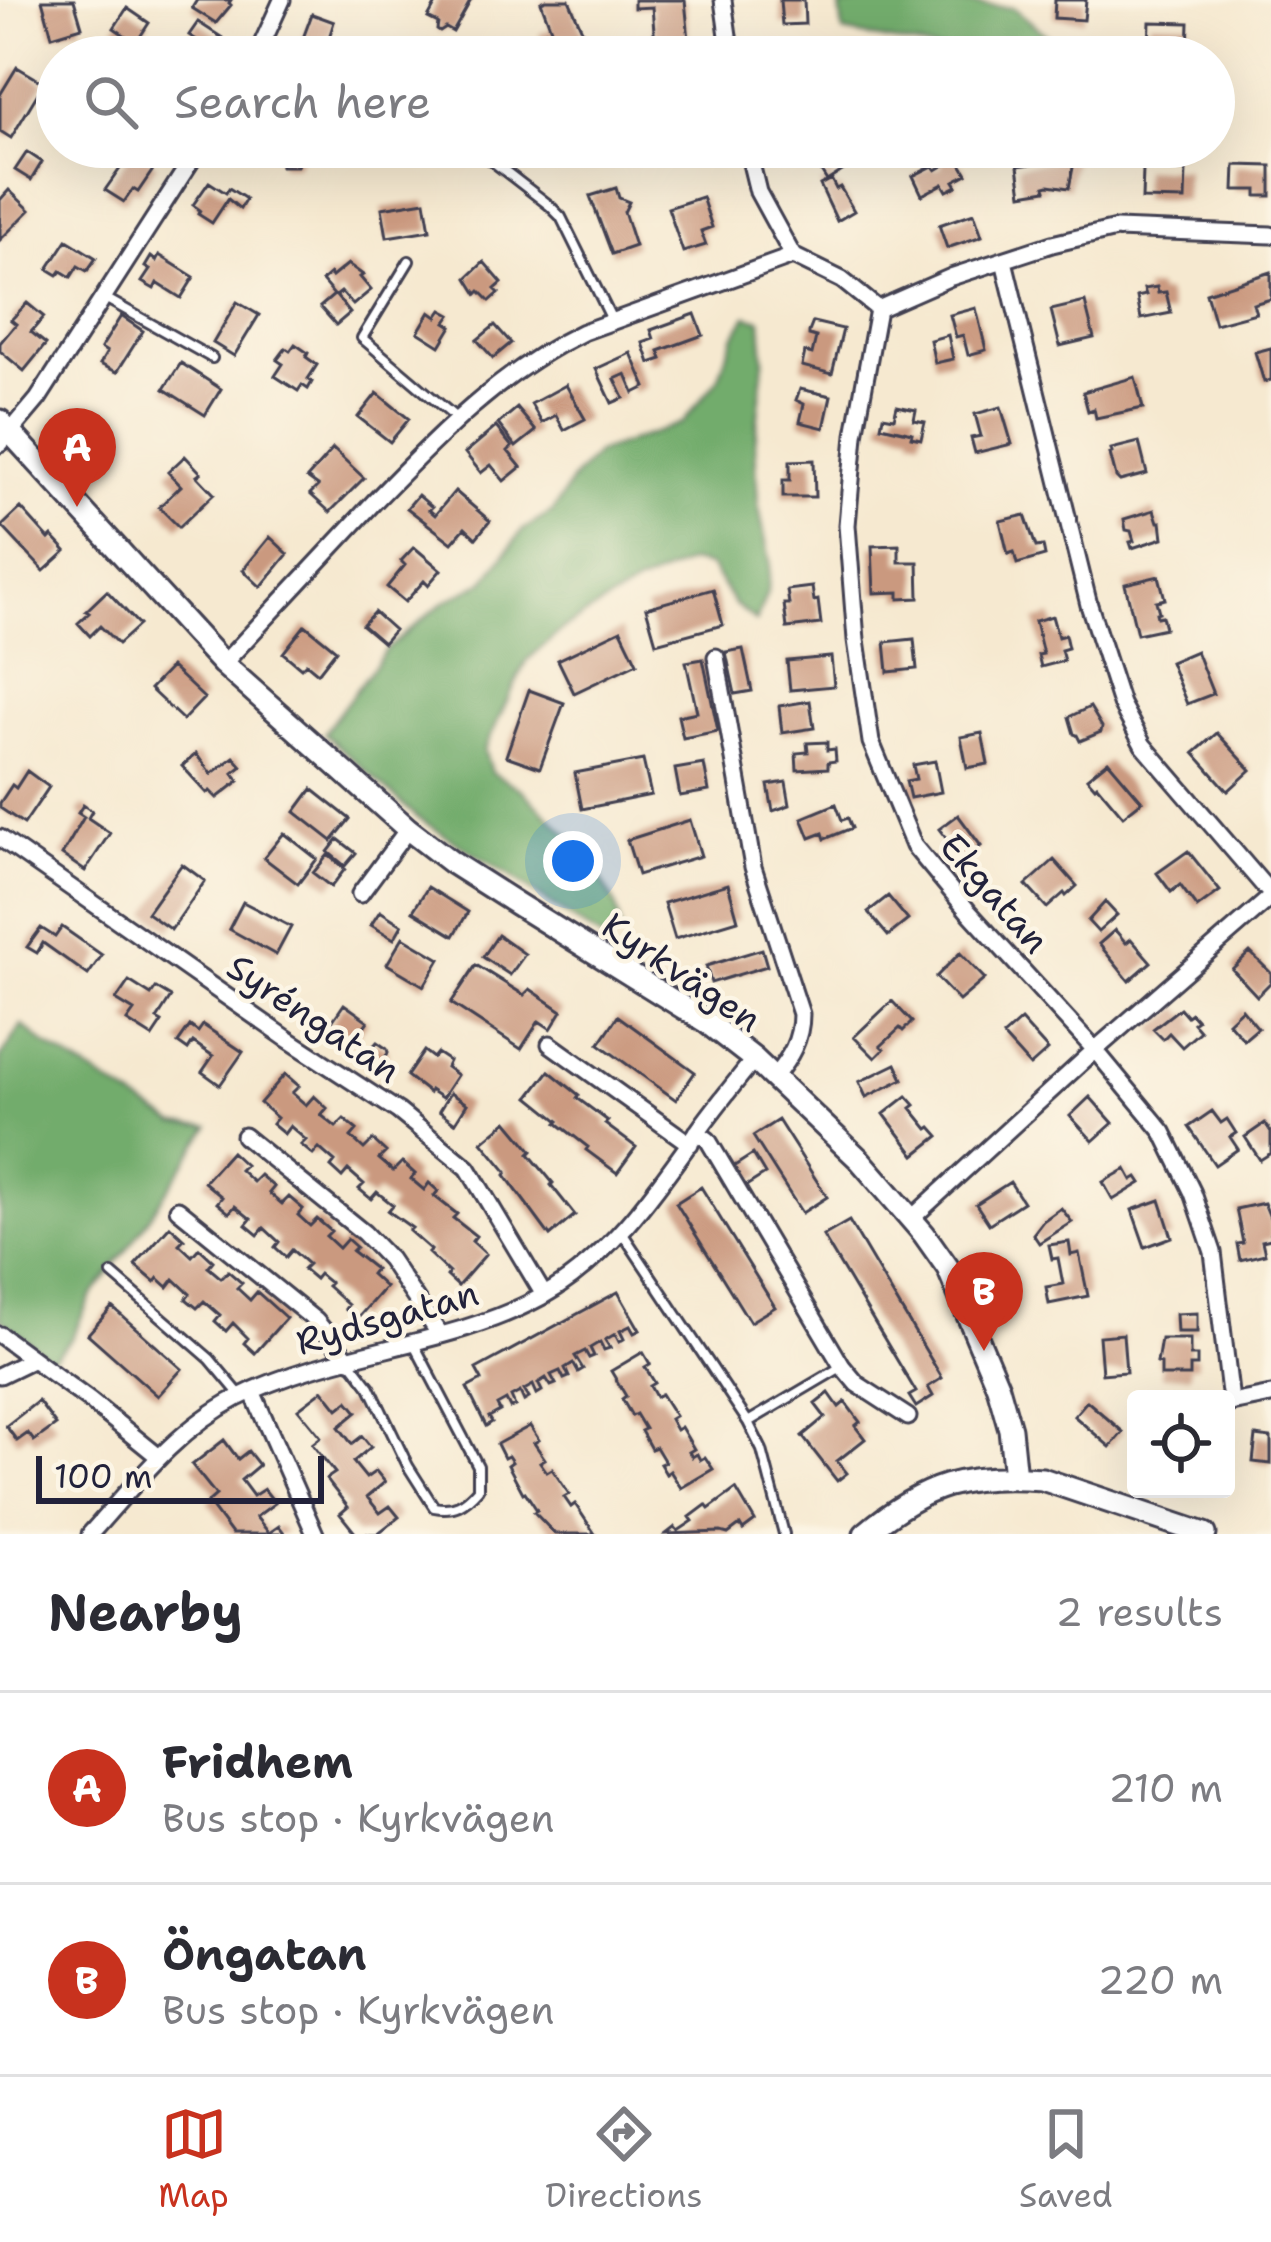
<!DOCTYPE html>
<meta charset="utf-8">
<style>
:root{--surface:#fff;--page:#f7f7f7;--text:#2b2b33;--muted:#7c7c81;--line:#e1e1e2;--accent:#c8321e}
body{margin:0;font-family:"Shantell Sans",sans-serif;background:var(--page);color:var(--text)}
.controls{position:absolute;right:36px;bottom:36px;display:grid;overflow:hidden;border-radius:12px;box-shadow:0 12px 48px #0002}
.controls button{width:108px;height:108px;display:grid;place-items:center;padding:0;border:0;border-bottom:3px solid var(--line);background:var(--surface);color:var(--text);font:60px sans-serif}
.scale{position:absolute;left:36px;bottom:30px;width:288px;box-sizing:border-box;padding-left:12px;border:6px solid #22223b;border-top:0;font-size:33px;line-height:42px;white-space:nowrap;color:#22223b;-webkit-text-stroke:9px #fcf5e5;paint-order:stroke}
.you{position:absolute;left:573px;top:861px;width:42px;height:42px;margin:-30px;border:9px solid #fff;border-radius:50%;background:#1a73e8;box-shadow:0 0 0 18px #1a73e833}
.badge{display:grid;place-items:center;width:78px;height:78px;border-radius:50%;background:var(--accent);color:#fff;font-size:39px;font-weight:700}
.pin{position:absolute;translate:-50% -99px;filter:drop-shadow(0 3px 6px #0008)}
.pin::after{content:'';position:absolute;top:63px;width:42px;height:36px;background:inherit;clip-path:polygon(0 0,100% 0,50% 100%)}
.list{margin:0;padding:0;list-style:none}
h2{display:flex;justify-content:space-between;align-items:center;height:156px;margin:0;padding:0 48px;font-size:51px}
h2 small{font-size:39px;font-weight:400;color:var(--muted)}
.list li{display:grid;grid-template-columns:78px 1fr auto;gap:36px;align-items:center;box-sizing:border-box;height:192px;padding:0 48px;border-top:3px solid var(--line)}
.list b{display:block;font-size:45px;white-space:nowrap}
.list p{margin:0;font-size:39px;white-space:nowrap;color:var(--muted)}
.list em{font-size:39px;font-style:normal;color:var(--muted)}
.icon{flex:none;width:66px;height:66px;fill:none;stroke:currentColor;stroke-width:2;stroke-linecap:round;stroke-linejoin:round}
.map{position:relative;flex:none;width:1271px;height:1534px;overflow:hidden}
.search{position:absolute;background:var(--surface);box-shadow:0 12px 48px #0002;left:36px;right:36px;top:36px;height:132px;display:flex;align-items:center;gap:30px;box-sizing:border-box;padding:0 42px;border-radius:66px;color:var(--muted);font-size:45px}
.sheet{height:540px;background:var(--surface)}
nav{display:flex;justify-content:space-around;align-items:center;box-sizing:border-box;height:168px;border-top:3px solid var(--line);background:var(--surface);font-size:33px;color:var(--muted)}
nav a{display:grid;justify-items:center;gap:6px}
nav .on{color:var(--accent)}
.map>svg:first-child{display:block}
.forest{fill:#72ac6c;stroke:#4a6754;stroke-width:3}
.building{fill:#ca997f}
.lines{fill:none;stroke-linecap:round;stroke-linejoin:round}
.lane-casing{stroke:#424051;stroke-width:14}
.street-casing{stroke:#424051;stroke-width:21}
.secondary-casing{stroke:#424051;stroke-width:27}
.lane{stroke:#fff;stroke-width:8}
.street{stroke:#fff;stroke-width:15}
.secondary{stroke:#fff;stroke-width:21}
.labels{text-anchor:middle;stroke-width:9;stroke-linejoin:round;paint-order:stroke}
.street-label{font-size:36px;fill:#22223b;stroke:#fcf5e5}
</style>
<div class="map">
<svg width="1271" height="1534" viewBox="0 0 1271 1534">
<rect width="100%" height="100%" fill="#fcf5e5"/>
<filter id="ink" filterUnits="userSpaceOnUse"><feTurbulence type="fractalNoise" baseFrequency=".00833" numOctaves="2"/><feDisplacementMap in="SourceGraphic" scale="24" xChannelSelector="R" yChannelSelector="G"/><feConvolveMatrix kernelMatrix="1 2 1 2 8 2 1 2 1" color-interpolation-filters="sRGB"/></filter>
<filter id="wash" filterUnits="userSpaceOnUse"><feTurbulence type="fractalNoise" baseFrequency=".004" numOctaves="4" result="noise"/><feDisplacementMap in="SourceGraphic" scale="48" xChannelSelector="R" yChannelSelector="G"/><feGaussianBlur stdDeviation="2.7" result="paint"/><feColorMatrix in="noise" values="0 0 0 0 0 0 0 0 0 0 0 0 0 0 0 0 0 1.4 0 .05"/><feComposite in="paint" operator="in"/></filter>
<g filter="url(#wash)">
<rect width="100%" height="100%" fill="#f6e9d0"/>
<path class="forest" d="M878,0H923L1014,8L1049,37L1051,57H971L843,32L840,7Z
M747,316L761,320L764,361L755,443L758,503L770,562L768,590L756,621L734,604L710,566L689,562L636,585L564,628L526,661L484,750L491,772L522,790L586,852L616,906L621,932L603,940L507,874L418,818L324,733L386,650L444,602L485,581L523,530L553,512L572,480L597,453L682,423L718,379L733,338Z
M22,1025L46,1045L175,1124L209,1127L134,1240L91,1297L71,1339L51,1359L0,1318V1059Z"/>
<g id="blocks">
<path class="building" d="M42,0H74L82,27L52,36Z
M197,0H231L229,3L231,5L216,23L192,8Z
M438,0H471L453,32L446,28L440,32L437,30L438,23L428,18Z
M546,0H569L585,37L546,52L539,34L551,29L541,2Z
M634,0H685L689,40L655,43L652,7L634,8Z
M780,0H804L805,24L782,25Z
M1055,0H1086L1084,20L1054,18Z
M127,8L149,23L136,43L114,28Z
M312,14L334,22L326,47L332,48L329,57H296Z
M198,22L224,39L215,52L189,35Z
M1150,22L1189,23L1188,48L1149,46Z
M17,67L44,83L11,138L0,131V95Z
M264,147H306L297,166H281L280,158Z
M535,147H576L565,162L548,150L541,160L531,153Z
M806,147H842L850,166L827,181Z
M931,147H951L967,174L954,181L957,186L947,191L943,184L922,195L913,176L933,166L936,170L943,166Z
M134,149L157,164L138,192L133,189L124,202L105,190Z
M27,152L42,162L31,180L15,170Z
M1054,153L1075,157L1069,188L1049,185L1045,186L1046,190L1022,194L1018,166L1053,161Z
M1235,165L1271,166V196H1257V190H1234Z
M1143,169H1186L1185,200L1142,199Z
M831,179L836,189L840,187L854,211L837,221L820,185Z
M209,182L226,193L229,188L246,199L240,209L228,199L212,223L198,214L200,210L193,205Z
M616,188L619,198L629,202L624,212L635,246L612,254L590,196Z
M9,190L30,210L0,240V200Z
M702,197L712,227L701,231L706,245L683,252L668,208Z
M425,201L430,230L387,237L382,208Z
M974,213L982,236L947,248L939,225Z
M67,240L96,258L87,271L78,266L71,277L61,271L58,275L48,269Z
M159,255L194,277L181,298L157,283L154,289L142,282L150,270L145,267L151,257L156,261Z
M484,262L502,283L495,289L499,293L490,301L480,291L477,294L467,278Z
M348,264L363,275L360,277L371,290L353,305L341,292L336,296L350,313L336,325L320,307L334,295L322,281L330,274L332,277Z
M1271,272V299L1253,304L1256,313L1215,324L1206,293Z
M1157,287L1158,293L1166,292L1171,313L1141,319L1137,297L1146,295L1144,289Z
M237,302L259,315L234,356L213,343Z
M1085,302L1094,338L1060,346L1051,310Z
M27,303L44,317L31,332L46,344L24,371L0,351V343L16,324L11,320Z
M976,308L986,350L968,355L963,335L956,337L950,315Z
M442,310L451,315L446,322L452,326L440,346L418,332L430,312L437,317Z
M695,314L703,335L659,351L662,359L650,363L643,343L654,339L651,330Z
M121,316L143,331L117,372L100,364L107,352L101,348Z
M813,322L843,329L832,374L802,366L805,352L812,354L816,337L809,335V332Z
M495,325L511,343L493,358L477,340Z
M948,335L953,359L935,363L930,340Z
M295,344L308,353L306,357L317,365L308,379L312,382L308,389L302,385L298,391L275,376L283,364L277,360L286,348L290,351Z
M1271,348V380L1264,382L1255,352Z
M631,353L646,387L634,393L626,374L615,379L624,398L612,403L596,369Z
M181,363L221,389L205,415L164,389Z
M1135,377L1143,408L1096,418L1094,409L1088,411L1083,392Z
M566,385L585,419L564,430L556,415L542,423L531,404Z
M800,389L831,396L824,428L800,422L804,404L796,400Z
M377,393L409,419L390,442L358,417Z
M897,406L916,410L914,420L925,422L921,439L911,437L912,433L881,426L883,416L894,418Z
M1001,407L1012,444L975,453L971,438L981,436L975,414Z
M517,408L536,431L516,447L498,424Z
M496,427L512,447L508,451L521,467L504,481L491,465L481,473L465,453Z
M1139,442L1147,474L1120,481L1116,477L1110,454L1112,453L1111,449Z
M333,449L364,478L330,512L310,494L318,486L307,478Z
M185,456L201,473L197,476L214,494L179,527L159,507L181,486L168,472Z
M814,460L815,497H783V480H790V461Z
M455,491L490,521L476,538L465,528L452,543L407,508L418,495L432,507L429,510L435,515Z
M21,508L49,539L52,536L66,551L44,571L2,526Z
M1154,510L1158,522H1161L1163,538L1132,548L1130,542L1134,541L1131,531L1126,530L1124,519Z
M1025,515L1036,547L1043,546L1045,556L1017,564L1014,552L1008,554L1000,521Z
M270,537L288,554L261,587L243,570Z
M899,545V562H918L919,598L899,599V592L874,593L872,546Z
M414,547L441,570L428,585L424,581L405,602L387,587L405,565L401,561Z
M1159,576L1165,599L1156,601L1159,612L1156,613L1157,617L1162,616L1165,628L1137,634L1125,584Z
M812,587L814,601L818,600L821,624L787,628L784,604H789L787,590Z
M713,589L723,625L656,643L646,608Z
M107,591L139,625L118,644L100,626L90,636L78,623L89,613L86,611Z
M374,612L394,630L383,643L362,625Z
M1052,616L1058,637L1065,635L1068,648L1061,650L1064,661L1041,667L1038,655L1043,654L1035,621Z
M305,625L336,650L318,673L306,663L301,668L283,653Z
M621,630L637,663L574,693L558,660Z
M914,639L917,669L888,672L885,642Z
M743,649L752,691L735,694L726,652Z
M1196,651L1213,694L1187,704L1170,662Z
M831,657L834,686L790,690L787,661Z
M703,659L718,731L683,738L678,716L697,712L686,662Z
M171,667L204,698L183,720L150,689Z
M529,690L564,703L540,768L506,756Z
M810,701L814,728L782,733L779,706Z
M1090,707L1102,727L1101,732L1080,741L1077,735L1074,734L1069,717Z
M982,733L988,764L967,768L961,737Z
M1217,733L1251,770L1228,791L1194,753Z
M827,742V750L835,749L836,761L828,762V768L797,770L796,753L808,752L807,743Z
M196,754L211,774L234,757L242,766L233,773L239,781L217,798L210,791L207,793L182,766Z
M643,760L651,795L582,809L575,773Z
M935,761L941,792L910,798L906,781L916,779L913,765Z
M1108,761L1142,801L1123,816L1097,785L1095,787L1087,778Z
M704,764L709,791L680,796L675,769Z
M27,771L49,787L24,824L0,808V803L12,785L16,788Z
M786,782L790,805L773,811L768,785Z
M312,789L350,819L332,841L295,812Z
M836,804L842,820L848,818L852,828L825,839L823,833L810,838L802,818Z
M83,805L92,811L88,818L110,833L85,871L62,855L84,817L78,813Z
M958,815L981,846L963,860L939,829Z
M690,820L701,856L638,875L627,840Z
M284,833L317,859L298,884L264,858Z
M338,839L356,853L345,866L328,852Z
M1188,851L1220,891L1197,908L1180,885L1171,892L1157,873Z
M328,855L345,869L331,887L313,873Z
M1054,860L1077,886L1066,896L1064,893L1047,908L1026,885Z
M182,864L205,881L171,930L147,913Z
M728,884L738,920L675,939L664,903Z
M428,887L468,912L454,936L413,911Z
M888,896L908,920L888,936L868,912Z
M243,902L291,927L276,955L229,929Z
M1105,902L1117,915L1098,932L1088,921Z
M380,911L402,925L394,939L371,925Z
M62,927L102,955L88,975L43,943L37,953L27,947L41,928L55,937Z
M1115,930L1126,943L1131,939L1151,962L1129,981L1099,944Z
M498,935L525,954L510,975L483,957Z
M403,937L440,959L424,986L387,964Z
M762,949L767,966L711,983L706,966Z
M1250,952L1271,973V982L1257,996L1232,969Z
M960,953L985,979L959,1001L936,977Z
M476,965L524,995L530,989L562,1011L551,1029L539,1021L521,1049L451,1003Z
M129,981L151,995L156,988L171,997L157,1019L162,1022L152,1037L127,1021L134,1011L116,1000Z
M892,1001L912,1022L903,1031L900,1028L881,1046L884,1049L875,1058L854,1037Z
M344,1004L368,1021L355,1039L331,1023Z
M1180,1008L1187,1016L1191,1013L1197,1020L1193,1023L1200,1031L1182,1047L1169,1033L1163,1039L1153,1029Z
M1242,1009L1258,1028L1244,1040L1228,1022Z
M618,1016L695,1072L676,1100L599,1044Z
M1021,1020L1048,1050L1030,1066L1003,1036Z
M203,1025L243,1052L220,1085L202,1072L213,1056L193,1042L188,1050L178,1043L190,1026L198,1032Z
M377,1042L387,1049L388,1053L376,1070L361,1060Z
M424,1051L433,1058L437,1053L449,1061L446,1067L457,1075L442,1098L430,1090L429,1093L407,1076Z
M896,1064L903,1079L866,1097L859,1082Z
M549,1071L579,1095L577,1098L608,1121L605,1124L636,1147L617,1173L586,1150L588,1147L557,1123L559,1121L529,1097Z
M285,1074L299,1086L292,1093L306,1105L314,1096L327,1108L321,1115L336,1127L344,1119L357,1130L351,1137L364,1149L373,1140L386,1152L379,1159L393,1171L402,1162L415,1174L411,1179L424,1190L429,1183L438,1191L434,1196L457,1214L453,1218L476,1236L472,1241L486,1254L458,1286L447,1276L449,1273L428,1253L431,1250L409,1231L412,1228L388,1211L393,1205L377,1192L371,1199L359,1189L364,1184L348,1170L342,1177L331,1167L335,1162L319,1148L313,1155L301,1145L306,1140L290,1126L284,1134L272,1124L277,1118L260,1103Z
M450,1093L467,1104L455,1123L439,1111Z
M907,1096L915,1105L911,1108L928,1129L931,1127L939,1136L915,1155L884,1114Z
M1090,1097L1113,1123L1093,1141L1070,1116Z
M1212,1111L1221,1123L1227,1119L1236,1133L1230,1137L1238,1149L1215,1165L1189,1127Z
M778,1120L827,1197L802,1213L753,1136Z
M507,1121L532,1151L529,1154L553,1183L551,1185L575,1215L550,1236L505,1175L507,1172L482,1142Z
M1265,1123L1271,1132V1153L1260,1160L1245,1137Z
M231,1152L245,1165L240,1170L253,1182L260,1175L274,1187L269,1193L282,1204L289,1197L303,1209L298,1215L310,1226L317,1219L331,1231L326,1236L339,1248L347,1239L356,1247L352,1251L375,1269L371,1274L385,1287L357,1319L345,1309L348,1305L327,1286L330,1283L319,1274L315,1279L303,1269L308,1264L292,1250L286,1257L275,1247L279,1242L264,1228L258,1235L246,1225L251,1219L235,1206L229,1213L217,1203L222,1197L204,1182Z
M753,1154L765,1174L746,1186L733,1167Z
M1126,1169L1132,1180L1137,1177L1141,1183L1113,1200L1103,1182Z
M1010,1182L1023,1202L989,1224L976,1204Z
M701,1187L775,1307L750,1322L676,1203Z
M1160,1200L1172,1237L1145,1247L1132,1210Z
M1264,1203L1271,1220V1239L1262,1241L1265,1254L1240,1260L1237,1244L1243,1243L1236,1209Z
M1061,1208L1072,1222L1039,1243L1033,1234L1043,1221Z
M849,1221L942,1378L928,1387L933,1396L916,1407L909,1396L916,1392L823,1236Z
M170,1226L184,1239L179,1244L192,1256L199,1248L213,1261L208,1267L221,1278L228,1271L242,1283L237,1288L250,1300L257,1292L286,1318L255,1353L244,1343L248,1338L233,1323L226,1331L215,1321L220,1315L204,1301L197,1308L186,1299L190,1294L174,1279L168,1287L158,1278L155,1282L135,1265Z
M1069,1242L1071,1255L1079,1253L1088,1296L1049,1304L1046,1287L1063,1284L1058,1258L1052,1259L1049,1245Z
M618,1292L640,1330L634,1333L630,1326L620,1331L624,1339L619,1342L615,1334L605,1340L610,1348L604,1350L600,1342L590,1348L594,1356L589,1358L585,1351L575,1356L583,1369L578,1372L573,1363L565,1368L569,1377L564,1379L560,1371L551,1375L556,1384L551,1386L546,1378L538,1383L542,1391L537,1394L533,1385L524,1390L529,1398L524,1401L520,1392L511,1397L515,1406L510,1408L506,1400L497,1405L500,1411L489,1417L492,1422L486,1426L467,1388L482,1380L476,1369Z
M112,1307L182,1369L158,1396L88,1334Z
M1197,1313V1332H1177L1176,1314Z
M1123,1334L1126,1372L1102,1374L1099,1336Z
M1161,1339H1190V1356H1197V1366H1190V1376H1161V1364L1157,1363Z
M643,1352L650,1364L645,1367L655,1383L650,1386L656,1397L661,1394L675,1416L670,1419L676,1430L681,1427L694,1449L689,1452L692,1457L697,1454L700,1460L705,1457L713,1469L681,1488L670,1471L666,1474L660,1464L665,1462L656,1447L651,1449L641,1431L645,1429L636,1414L632,1416L622,1399L626,1396L611,1371Z
M323,1390L338,1409L348,1401L357,1412L339,1427L352,1444L362,1436L371,1447L353,1462L366,1478L376,1471L385,1482L367,1497L380,1513L390,1506L399,1517L377,1534H356L340,1514L348,1507L326,1479L335,1473L312,1444L321,1437L298,1409Z
M829,1393L839,1407L845,1402L860,1422L855,1426L865,1439L837,1461L847,1473L837,1481L802,1436L825,1417L815,1404Z
M38,1401L56,1425L34,1441L28,1433L17,1441L6,1426Z
M1087,1401L1123,1432L1110,1447L1074,1416Z
M530,1426L539,1440L534,1443L545,1459L540,1462L547,1472L552,1469L569,1494L564,1497L571,1507L575,1504L595,1534H555L534,1512L537,1510L525,1492L523,1493L508,1465L512,1462L508,1456L504,1458L497,1444Z
M1256,1436L1271,1438V1464L1253,1462Z
M224,1440L238,1459L248,1451L259,1465L241,1480L253,1496L264,1489L275,1503L256,1517L269,1533L279,1526L285,1534H232L208,1502L216,1495L192,1465Z
M736,1489L755,1521L743,1530L740,1525L728,1534L721,1532L666,1534L675,1527L678,1531L693,1521L690,1517L706,1505L709,1509Z"/>
</g>
</g>
<g filter="url(#ink)">
<use href="#blocks" fill-opacity="0" stroke="#424051" stroke-width="3"/>
<g class="lines">
<g class="lane-casing">
<path id="lane" d="M474,147L549,205L561,217L612,320
M409,261L362,338L456,418
M105,298L212,358
M621,1231L748,1422L841,1367
M112,1274L210,1359L241,1396
M350,1361L370,1387L408,1466L434,1507C454,1511 465,1504 478,1489V1466L414,1344
M748,1422L762,1450L784,1534"/>
</g>
<g class="street-casing">
<path id="street" d="M723,0L731,57
M256,57L282,0
M747,147L758,192L793,256L842,280L878,309L855,435L847,525L856,640L871,742L914,846L968,911L1095,1050L1163,1132L1193,1193L1213,1252L1231,1401
M1004,261L1089,605L1121,704L1143,745L1271,894
M878,309L951,277L1052,244L1116,229L1271,235
M0,444L38,399L200,147
M716,657L753,867L801,1014C801,1040 790,1058 774,1077
M223,664C274,610 324,555 375,501C438,436 500,372 583,332L793,256
M0,838L286,1038L398,1111L468,1168L544,1295
M360,894L408,829
M550,1044L690,1144
M697,1132L708,1140L842,1366L857,1384L908,1417
M244,1136L364,1233L389,1259L440,1335
M178,1209L316,1321L349,1360
M911,1219L1095,1050L1271,897
M0,1335L90,1401L159,1457
M0,1375L31,1360
M252,1391L315,1534
M1226,1404L1271,1395
M90,1534C134,1485 177,1429 237,1398C333,1349 447,1348 541,1297C608,1260 655,1192 698,1131C715,1107 735,1083 754,1059"/>
</g>
<g class="secondary-casing">
<path id="secondary" d="M0,421L223,664L408,829L451,862L517,904L705,1021L754,1059L860,1160L924,1234L948,1268L998,1387L1010,1429L1015,1477
M865,1534C924,1484 965,1473 1042,1479L1205,1534"/>
</g>
<use href="#lane" class="lane"/>
<use href="#street" class="street"/>
<use href="#secondary" class="secondary"/>
</g>
</g>
<g class="labels">
<g class="street-label">
<text transform="translate(995 893) rotate(49)" y="13">Ekgatan</text>
<text transform="translate(682 972) rotate(34)" y="13">Kyrkvägen</text>
<text transform="translate(314 1018) rotate(34)" y="13">Syréngatan</text>
<text transform="translate(387 1317) rotate(-16)" y="13">Rydsgatan</text>
</g>
</g>
</svg>
<div class="controls">
<button><svg class="icon" aria-label="locate" viewBox="0 0 24 24"><circle cx="12" cy="12" r="6"/><path d="M12 2v4M12 18v4M2 12h4M18 12h4"/></svg></button>
</div>
<div class="scale">100 m</div>
<div class="you"></div>
<div class="pin badge" style="left:77px;top:507px">A</div>
<div class="pin badge" style="left:984px;top:1351px">B</div>
<div class="search"><svg class="icon" aria-label="search" viewBox="0 0 24 24"><circle cx="10" cy="10" r="6"/><path d="M15 15l6 6"/></svg>Search here</div>
</div>
<section class="sheet">
<h2>Nearby<small>2 results</small></h2>
<ul class="list">
<li><span class="badge">A</span><div><b>Fridhem</b><p>Bus stop · Kyrkvägen</p></div><em>210 m</em></li>
<li><span class="badge">B</span><div><b>Öngatan</b><p>Bus stop · Kyrkvägen</p></div><em>220 m</em></li>
</ul>
</section>
<nav>
<a class="on"><svg class="icon" aria-label="map" viewBox="0 0 24 24"><path d="M3 6l6-2 6 2 6-2v14l-6 2-6-2-6 2zM9 4v14M15 6v14"/></svg>Map</a>
<a><svg class="icon" aria-label="directions" viewBox="0 0 24 24"><path d="M12 3l9 9-9 9-9-9zM9 14v-3h6M13 9l2 2-2 2"/></svg>Directions</a>
<a><svg class="icon" aria-label="saved" viewBox="0 0 24 24"><path d="M7 4h10v16l-5-4-5 4z"/></svg>Saved</a>
</nav>
